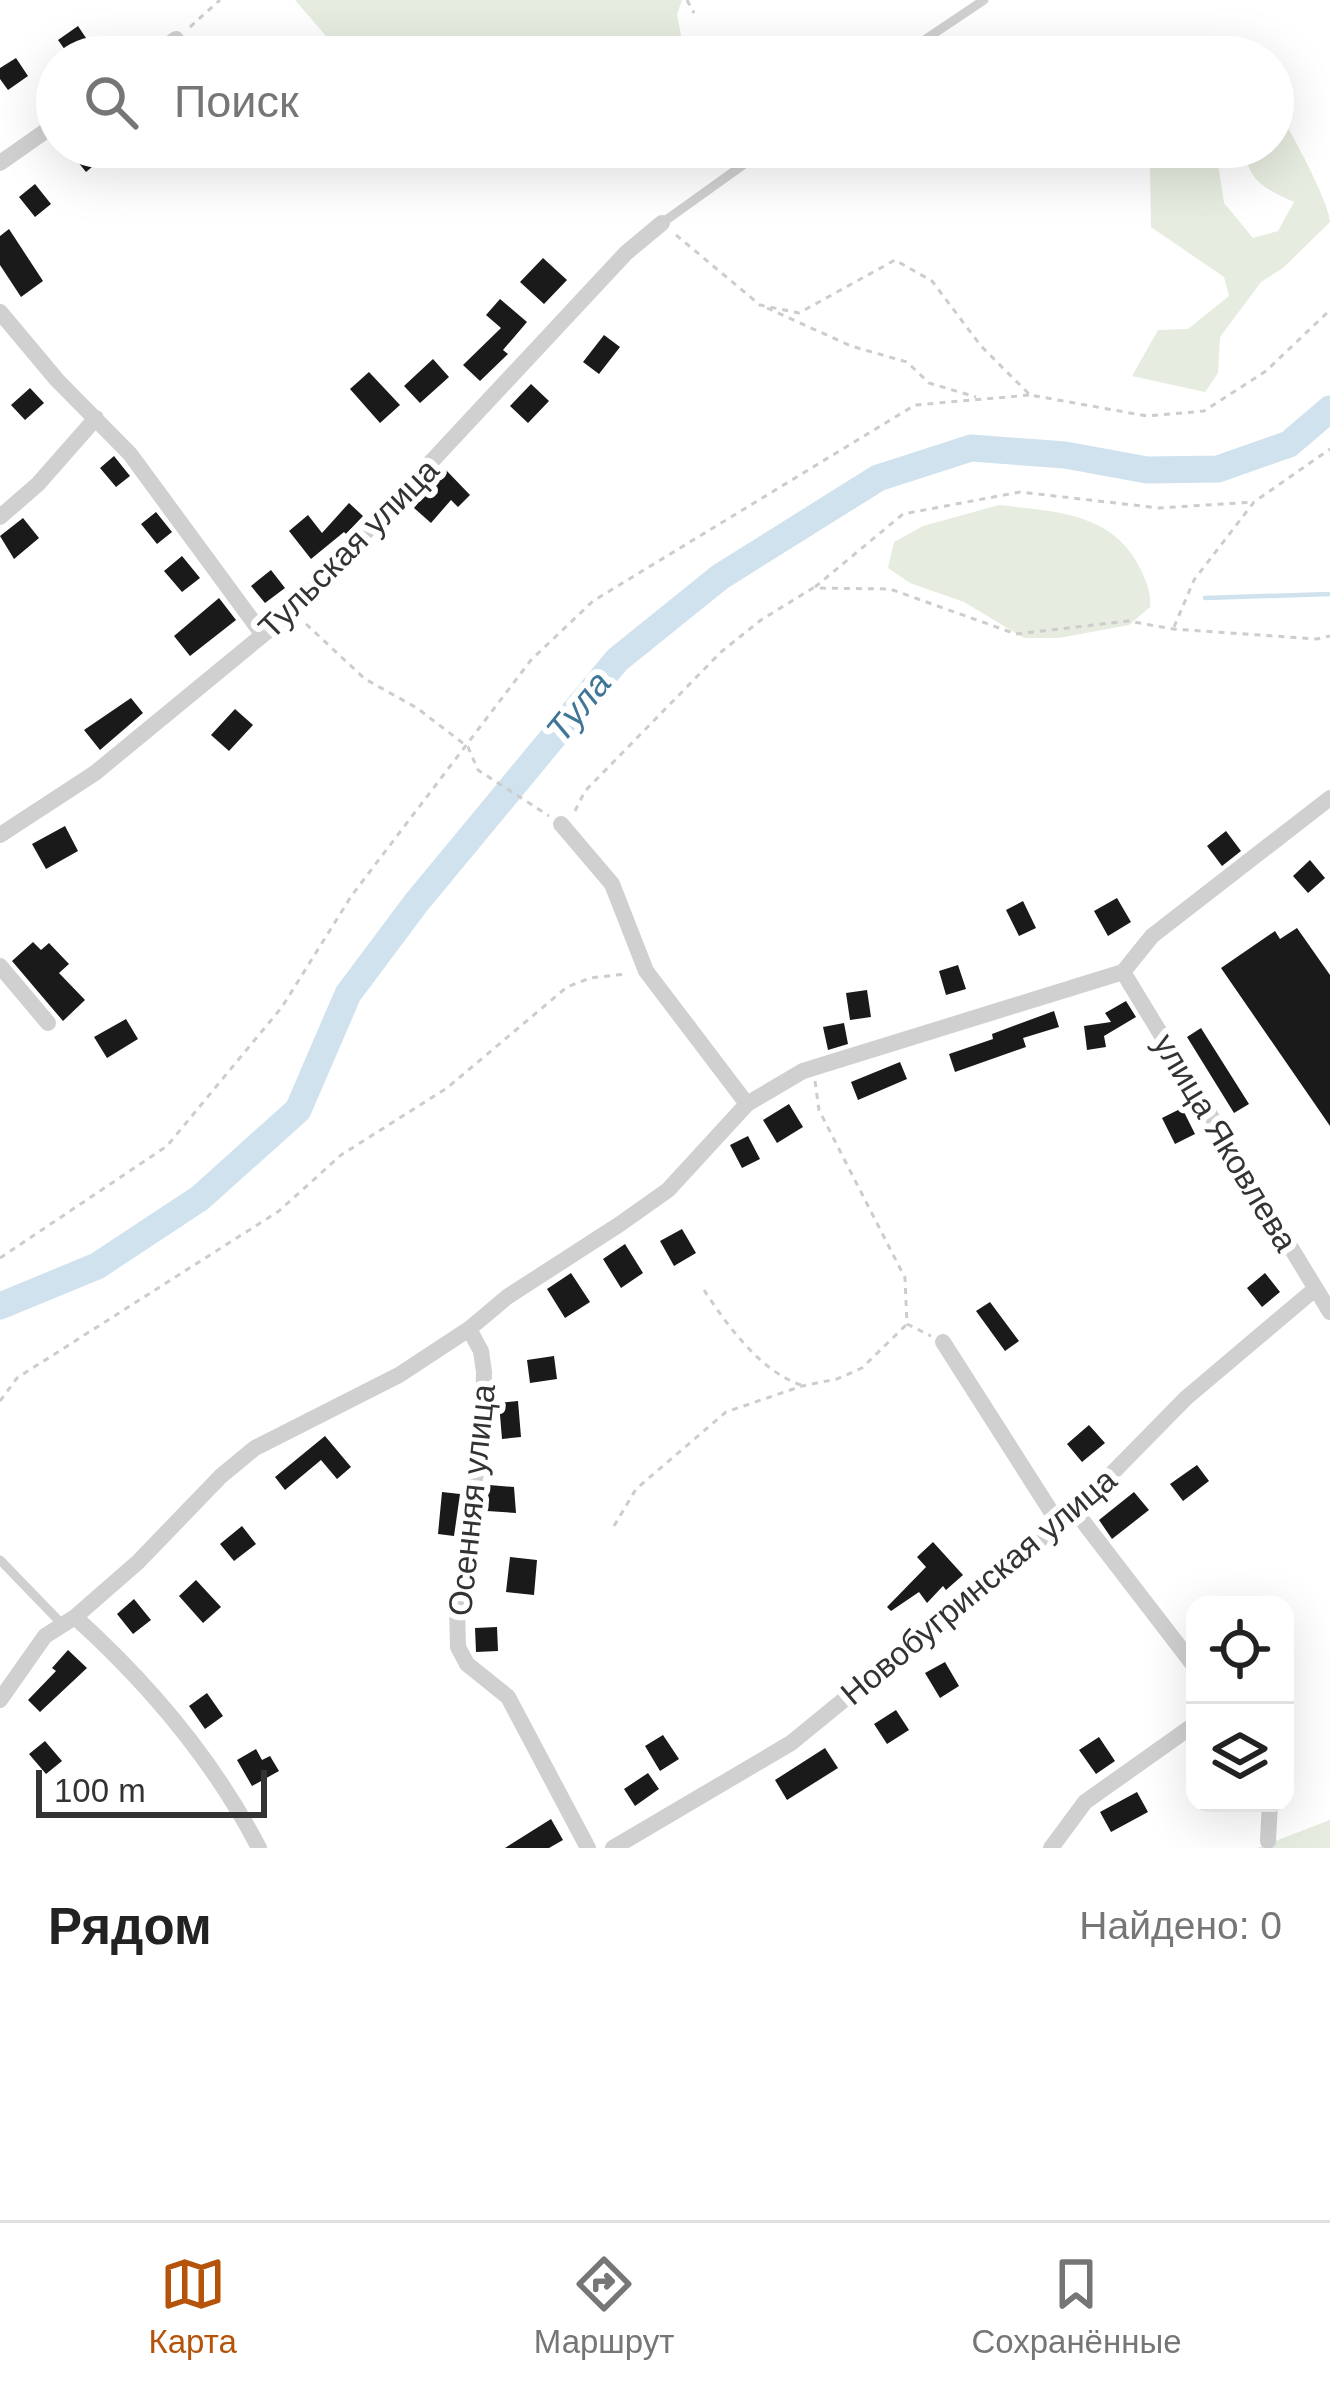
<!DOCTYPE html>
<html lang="ru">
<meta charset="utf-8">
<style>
:root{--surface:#fff;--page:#f6f6f6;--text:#222;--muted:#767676;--line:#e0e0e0;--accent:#b45309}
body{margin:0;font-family:Arial,sans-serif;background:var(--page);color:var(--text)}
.controls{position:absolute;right:36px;bottom:36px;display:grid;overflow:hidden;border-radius:24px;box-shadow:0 12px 48px #0002}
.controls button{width:108px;height:108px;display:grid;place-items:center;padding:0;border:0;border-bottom:3px solid var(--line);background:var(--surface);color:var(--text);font:60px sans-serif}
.scale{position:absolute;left:36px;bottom:30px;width:231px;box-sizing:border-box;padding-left:12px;border:6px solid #333;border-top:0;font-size:33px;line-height:42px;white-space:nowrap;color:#333;-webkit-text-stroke:9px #fff;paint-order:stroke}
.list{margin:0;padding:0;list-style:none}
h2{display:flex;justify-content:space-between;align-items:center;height:156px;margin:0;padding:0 48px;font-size:51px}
h2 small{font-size:39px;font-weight:400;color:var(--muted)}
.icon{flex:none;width:66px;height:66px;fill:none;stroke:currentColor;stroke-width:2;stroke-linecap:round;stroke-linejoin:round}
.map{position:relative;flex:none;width:1330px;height:1848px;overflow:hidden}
.search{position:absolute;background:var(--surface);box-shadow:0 12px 48px #0002;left:36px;right:36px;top:36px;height:132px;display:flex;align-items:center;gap:30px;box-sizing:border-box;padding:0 42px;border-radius:66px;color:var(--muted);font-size:45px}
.sheet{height:372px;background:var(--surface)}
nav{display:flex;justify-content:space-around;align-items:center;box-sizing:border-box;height:168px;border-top:3px solid var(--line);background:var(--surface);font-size:33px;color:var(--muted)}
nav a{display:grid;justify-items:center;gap:6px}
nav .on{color:var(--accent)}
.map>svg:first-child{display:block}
.green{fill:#e6ecdf}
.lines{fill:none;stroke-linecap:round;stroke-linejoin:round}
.stream{stroke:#cfe2ee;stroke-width:4.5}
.river{stroke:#cfe2ee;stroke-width:27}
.building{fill:#1a1a1a}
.path{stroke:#cdcdcd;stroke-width:3;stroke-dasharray:6 6;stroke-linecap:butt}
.service{stroke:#d0d0d0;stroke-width:9}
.minor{stroke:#d0d0d0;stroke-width:16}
.labels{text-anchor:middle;stroke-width:12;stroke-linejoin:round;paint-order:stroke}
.street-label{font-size:33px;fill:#333;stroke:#fff}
.water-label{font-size:36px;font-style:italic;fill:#3f7597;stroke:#fff}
</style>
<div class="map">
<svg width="1330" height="1848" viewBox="0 0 1330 1848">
<rect width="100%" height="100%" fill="#fff"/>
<path class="green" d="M295,0H682L677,14L685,57H344Z
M1273,104C1286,121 1330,203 1330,222L1283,268L1261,282L1220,337L1218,373L1205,392L1132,376L1158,330L1188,329L1229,296L1224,277L1151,227L1150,166L1170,147H1191L1217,158L1224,203L1253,238L1278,231L1294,202C1267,190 1246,181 1245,147H1273Z
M999,505C1057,512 1113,512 1141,570C1147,584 1151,592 1150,607L1129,625L1059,638H1024L964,602L910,583L888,568L894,542L923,526Z
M1330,1820V1848H1257Z"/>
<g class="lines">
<path class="stream" d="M1205,598L1330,594"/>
<path class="river" d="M0,1306L97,1266L200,1198L298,1110L348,994L416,903L617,660L720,577L878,478L971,448L1065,455L1147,470L1218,469L1289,444L1330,409"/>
</g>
<path class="building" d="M78,26L90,44L70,57L58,40Z
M16,58L28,76L8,90L0,79V68Z
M66,147H97L105,156L86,172Z
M35,184L51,204L35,217L19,197Z
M9,229L43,281L21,297L0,265V236Z
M543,258L567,280L544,304L520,282Z
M500,299L527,322L503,350L508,354L480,381L463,365L501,328L486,315Z
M604,335L620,347L599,374L583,362Z
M433,359L449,377L420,403L404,386Z
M369,372L400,405L380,423L350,389Z
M531,384L549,401L528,423L510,406Z
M30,388L44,403L25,420L11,405Z
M114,456L130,476L116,487L100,468Z
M445,469L470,495L458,507L451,500L431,523L414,508Z
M349,503L363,516L346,534L344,532L311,559L289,531L308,515L322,533Z
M156,512L172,532L157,544L141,524Z
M23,518L39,538L14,559L0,536Z
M182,556L200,578L182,592L164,571Z
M271,570L285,588L265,603L251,586Z
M219,598L236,620L190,656L174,636Z
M131,698L143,713L100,750L84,730Z
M235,709L253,725L229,751L211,735Z
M65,826L78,851L46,869L32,844Z
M1226,831L1241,851L1222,866L1207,846Z
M1310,860L1325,878L1308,893L1293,876Z
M1117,898L1131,922L1108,936L1094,911Z
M1023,901L1036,928L1019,936L1006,910Z
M1297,928L1330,975V1126L1221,968L1275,931L1280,939Z
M33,942L41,950L49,943L69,964L59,973L85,1000L63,1021L12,961Z
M958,965L966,989L946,995L939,971Z
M867,990L871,1017L850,1020L846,993Z
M1126,1001L1136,1017L1104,1036L1106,1047L1087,1050L1084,1026L1111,1022L1105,1013Z
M1054,1011L1059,1027L1023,1038L1026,1047L955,1072L949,1054L993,1039L992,1034Z
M126,1019L138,1039L107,1058L94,1037Z
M844,1023L848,1044L828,1050L823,1027Z
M1201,1028L1249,1104L1234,1113L1187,1037Z
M900,1062L907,1079L858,1100L851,1082Z
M789,1104L803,1127L777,1143L763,1120Z
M1182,1108L1195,1134L1175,1144L1162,1118Z
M748,1136L760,1159L742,1168L730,1145Z
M682,1229L696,1253L674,1266L660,1241Z
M625,1244L643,1273L621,1288L603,1259Z
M571,1273L590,1302L565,1318L547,1289Z
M1265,1273L1280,1292L1262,1307L1247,1288Z
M990,1302L1019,1341L1005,1351L976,1311Z
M554,1356L557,1379L530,1383L527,1360Z
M518,1401L521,1437L502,1439L499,1403Z
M1089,1425L1105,1443L1082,1462L1067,1444Z
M325,1436L351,1467L337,1479L321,1460L285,1490L275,1477Z
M1197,1465L1209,1481L1183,1501L1170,1484Z
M489,1485L514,1487L516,1513L487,1511Z
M442,1492L460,1494L454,1536L438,1534Z
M1134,1492L1149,1510L1112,1539L1099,1520Z
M242,1526L256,1544L234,1561L220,1544Z
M933,1542L963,1575L946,1590L943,1586L927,1603L919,1592L891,1611L887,1607L926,1567L917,1557Z
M510,1557L537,1560L534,1595L506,1592Z
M196,1580L221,1607L203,1623L179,1596Z
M134,1599L151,1620L133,1634L117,1614Z
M497,1627L498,1651L476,1652L475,1628Z
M68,1650L87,1668L40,1712L28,1700L56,1671L52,1668Z
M945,1662L959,1686L940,1698L925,1673Z
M207,1693L223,1716L205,1729L189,1706Z
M896,1710L909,1730L887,1744L874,1724Z
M663,1735L679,1759L660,1771L645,1746Z
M1099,1737L1115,1761L1096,1774L1079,1750Z
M45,1741L62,1761L46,1774L29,1754Z
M825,1748L838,1768L787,1800L775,1780Z
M256,1749L262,1760L270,1756L279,1771L252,1786L237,1760Z
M648,1773L659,1789L635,1806L624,1789Z
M1137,1792L1148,1812L1111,1832L1100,1812Z
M551,1819L563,1840L549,1848H505Z"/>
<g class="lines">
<path class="path" d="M687,0L694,13
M190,27L220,0
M676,235L760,305L799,313L895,260L932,281L981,346L1030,395L1147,416L1204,411L1266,371L1330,310
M767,308L851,346L907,362L929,383L976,397
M815,587L903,514L1020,492L1159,508L1254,502
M306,624L365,679L417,708L468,747L478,770L549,816
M1174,627L1194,580L1254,502L1330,449
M575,811L585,791L721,652L761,620L813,588L890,589L1016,634L1128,621L1173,629L1317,639L1330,636
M815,1081L819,1110L905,1278L907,1324L931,1336
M0,1258L167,1146L282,1007L352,895L531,660L593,601L915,405L1030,395
M704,1290C727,1325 760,1371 801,1385
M0,1401L17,1378L279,1211L341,1155L447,1088L567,987L590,978L626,974
M614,1526L636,1489L726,1412L802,1386L837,1379L862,1368L907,1324"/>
<path class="service" d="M899,57L984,0
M662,223L768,147
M0,1560L62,1624"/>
<path class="minor" d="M151,57L176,39
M0,163L57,123
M0,312L57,380L130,454L263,635
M0,517L38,484L96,418
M561,824L612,884L646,971L747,1104
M0,835L95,773L292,611L626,253L662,223
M0,966L48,1023
M1123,972L1330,1312
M469,1329L481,1351L484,1372L483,1423L457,1607L458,1647L467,1664L508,1697L588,1848
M943,1342L1059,1524
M1075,1511L1195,1667
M75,1617C148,1683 214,1761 259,1848
M0,1700L45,1636L75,1617L138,1562L221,1476L255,1448L399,1375L469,1329L507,1297L620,1224L668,1190L747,1104L803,1071L1123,972L1152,936L1330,798
M1268,1841L1270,1803
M613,1848L791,1743L1075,1511L1186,1398L1315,1289
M1051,1848L1085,1802L1195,1724"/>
</g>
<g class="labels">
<g class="street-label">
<text transform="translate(348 548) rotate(-45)" y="12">Тульская улица</text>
<text transform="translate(1226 1142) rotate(59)" y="12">улица Яковлева</text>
<text transform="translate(471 1500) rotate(-84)" y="12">Осенняя улица</text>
<text transform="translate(978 1586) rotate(-40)" y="12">Новобугринская улица</text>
</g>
<g class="water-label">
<text transform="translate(578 706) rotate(-51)" y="13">Тула</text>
</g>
</g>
</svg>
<div class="controls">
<button><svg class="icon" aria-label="locate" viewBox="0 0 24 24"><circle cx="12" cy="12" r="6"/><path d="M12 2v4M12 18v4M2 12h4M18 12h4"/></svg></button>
<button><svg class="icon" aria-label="layers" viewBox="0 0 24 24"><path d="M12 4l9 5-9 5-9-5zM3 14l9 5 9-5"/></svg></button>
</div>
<div class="scale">100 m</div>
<div class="search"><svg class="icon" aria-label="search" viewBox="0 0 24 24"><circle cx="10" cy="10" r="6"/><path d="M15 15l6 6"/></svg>Поиск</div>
</div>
<section class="sheet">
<h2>Рядом<small>Найдено: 0</small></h2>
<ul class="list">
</ul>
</section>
<nav>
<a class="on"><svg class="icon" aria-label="map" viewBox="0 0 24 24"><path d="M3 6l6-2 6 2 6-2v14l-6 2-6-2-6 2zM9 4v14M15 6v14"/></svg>Карта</a>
<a><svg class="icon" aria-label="directions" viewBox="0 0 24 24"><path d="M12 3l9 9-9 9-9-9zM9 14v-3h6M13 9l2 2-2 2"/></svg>Маршрут</a>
<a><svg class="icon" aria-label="saved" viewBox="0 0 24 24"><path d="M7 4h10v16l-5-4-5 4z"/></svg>Сохранённые</a>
</nav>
